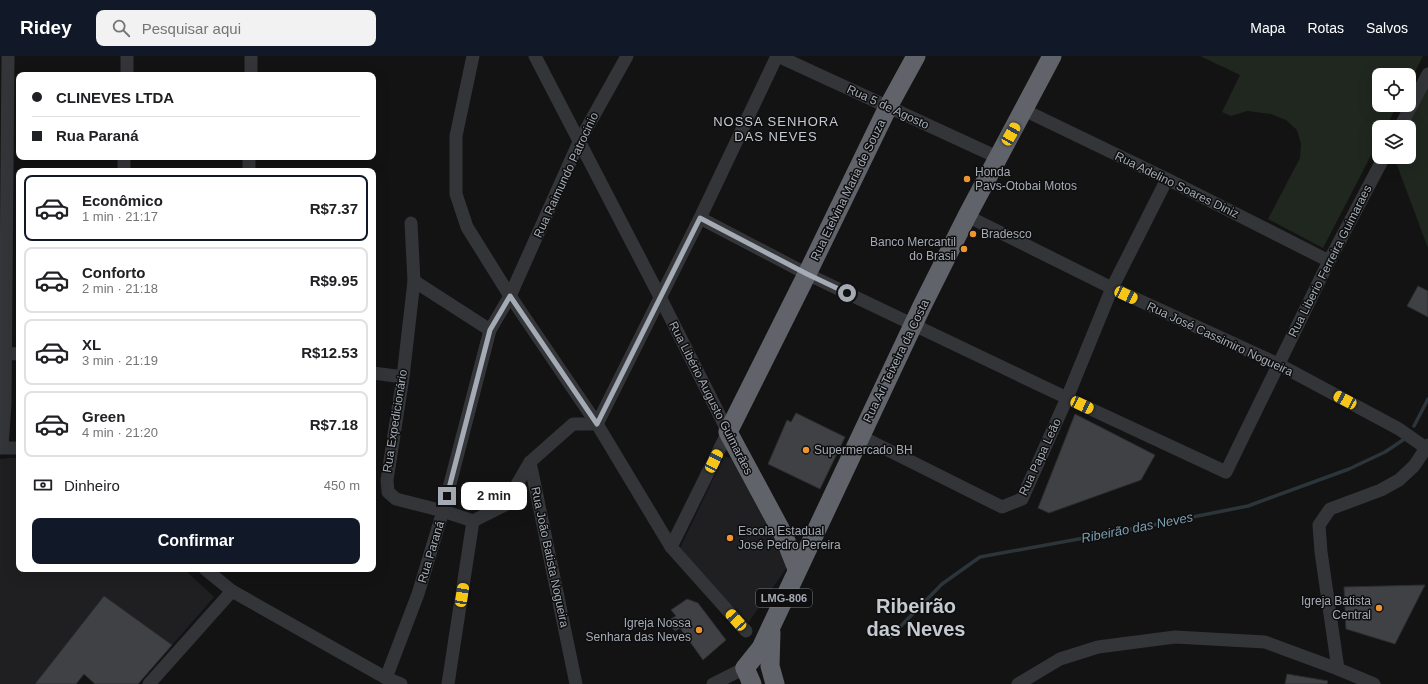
<!DOCTYPE html>
<html lang="pt">
<meta charset="utf-8">
<style>
:root{--surface:#fff;--page:#f2f2f2;--text:#202124;--muted:#757577;--line:#e0e0e0;--accent:#111827}
body{margin:0;font-family:Arial,sans-serif;background:var(--page);color:var(--text);height:100vh;display:flex;flex-direction:column;font-size:15px;white-space:nowrap}
*{box-sizing:border-box;margin:0}
p{font-size:13px;color:var(--muted)}
.icon{flex:none;width:22px;height:22px;fill:none;stroke:currentColor;stroke-width:2;stroke-linecap:round;stroke-linejoin:round}
.map{position:relative;flex:1;overflow:hidden}
.panel{position:absolute;left:16px;top:112px;width:360px;height:404px;display:flex;flex-direction:column;background:var(--surface);border-radius:8px;box-shadow:0 4px 16px #0002}
.panel>*{flex:none}
.guide{position:absolute;left:16px;top:16px;width:360px;height:88px;border-radius:8px;box-shadow:0 4px 16px #0002;display:grid;align-content:center;height:88px;padding:0 16px;background:var(--surface)}
.tools{position:absolute;left:1372px;top:12px;display:grid;gap:8px}
.tools a{display:grid;place-items:center;width:44px;height:44px;border-radius:8px;background:var(--surface);box-shadow:0 4px 16px #0002;font-size:20px}
.end{position:absolute;width:18px;height:18px;margin:-9px;border:5px solid #a4abb5;background:#111;box-shadow:0 0 0 2px #111}
.from{border-radius:50%}
.bubble{position:absolute;height:28px;border-radius:8px;background:var(--surface);box-shadow:0 4px 16px #0002;font-size:13px;font-weight:600;line-height:28px;text-align:center}
.car{position:absolute;width:12px;height:24px;margin:-12px -6px;border-radius:5px;box-shadow:0 0 3px 1px #0007;background:linear-gradient(#f5c518 24%,#345 0 40%,#f5c518 0 76%,#345 0 86%,#f5c518 0)}
.guide b{display:flex;align-items:center;gap:14px;height:38px;font-size:15px}
.guide b+b{border-top:1px solid var(--line)}
.guide i{width:10px;height:10px;background:var(--text)}
ul{padding:7px 0 0;list-style:none}
li{display:flex;align-items:center;gap:12px;height:66px;margin:0 8px 6px;padding:0 8px;border:2px solid var(--line);border-radius:8px}
li div{flex:1}
li b{display:block;font-size:15px}
li em{font-style:normal;font-weight:600}
li.active{border-color:var(--accent)}
li>.icon{width:36px;height:36px;stroke-width:1.5}
.pay{display:flex;align-items:center;gap:10px;height:44px;padding:0 16px;font-size:15px}
.pay p{margin-inline-start:auto}
.button{display:flex;gap:8px;margin-top:auto;padding:8px 16px}
.button a{flex:1;height:46px;border-radius:8px;background:var(--accent);color:#fff;font-size:16px;font-weight:600;line-height:46px;text-align:center}
header{display:flex;align-items:center;gap:24px;box-sizing:border-box;height:56px;padding:0 20px;background:var(--accent);color:#fff}
header strong{font-size:19px}
nav{display:flex;gap:22px;margin-inline-start:auto;font-size:14px}
.search{width:280px;height:36px;background:var(--page);display:flex;align-items:center;gap:10px;box-sizing:border-box;padding:0 14px;border-radius:8px;color:var(--muted);font-size:15px}
.map>svg:first-child{display:block}
</style>
<header>
<strong>Ridey</strong>
<div class="search"><svg class="icon" aria-label="search" viewBox="0 0 24 24"><circle cx="10" cy="10" r="6"/><path d="M15 15l6 6"/></svg>Pesquisar aqui</div>
<nav><a>Mapa</a><a>Rotas</a><a>Salvos</a></nav>
</header>
<div class="map">
<svg width="1428" height="628" viewBox="0 0 1428 628">
<rect width="100%" height="100%" fill="#131314"/>
<g fill="#1f1f21">
<polygon points="724,400 735,404 788,510 748,567 680,492"/>
<polygon points="9,402 19,402 19,513 184,513 214,541 138,628 95,628 84,619 76,628 0,628 0,403"/>
</g>
<g fill="#1f271f">
<polygon points="1200,0 1423,0 1409,27 1409,19 1379,19 1379,49 1397,49 1386,71 1379,71 1379,84 1323,192 1268,163 1300,102 1301,88 1297,74 1286,64 1271,58 1247,55 1231,60 1222,56 1240,19"/>
<polygon points="1428,30 1428,192 1394,101 1409,101 1409,71 1407,71"/>
</g>
<g fill="none" stroke-linecap="round" stroke-linejoin="round">
<g stroke="#2b353a" stroke-width="3.5">
<polyline points="1414,370 1428,343"/>
<polyline points="890,581 942,528 980,501 1117,476 1248,450 1349,413 1385,396 1403,384"/>
</g>
</g>
<g fill="#3f4144" stroke="#2d2d30">
<polygon points="1418,230 1428,235 1428,261 1407,250"/>
<polygon points="796,357 845,381 820,433 768,408 787,364 791,366"/>
<polygon points="1075,358 1155,399 1141,424 1049,457 1038,452"/>
<polygon points="1425,529 1395,588 1346,573 1344,531"/>
<polygon points="104,540 172,589 138,628 95,628 84,618 76,628 35,628"/>
<polygon points="687,543 698,547 726,584 703,604 680,572 675,575 667,565 676,560 671,554"/>
<polygon points="1287,618 1328,625 1327,628 1285,628"/>
</g>
<g fill="none" stroke-linecap="round" stroke-linejoin="round">
<g stroke="#343539" stroke-width="13">
<polyline points="251,0 251,19"/>
<polyline points="473,0 456,80 456,138 467,171 510,240 597,368 671,491 746,575"/>
<polyline points="535,0 660,241 728,376 671,491"/>
<polyline points="778,0 997,101"/>
<polyline points="127,19 127,0"/>
<polyline points="1024,54 1167,123 1329,205"/>
<polyline points="1400,71 1428,18"/>
<polyline points="124,115 124,101"/>
<polyline points="249,115 249,101"/>
<polyline points="967,160 1112,232 1278,308 1399,373 1426,392"/>
<polyline points="700,162 807,218 1067,342 1226,416 1329,205 1384,101"/>
<polyline points="411,167 414,225 403,321 387,424 388,436 396,443 443,455 473,465 505,449 530,406 573,368 597,368"/>
<polyline points="414,225 490,274"/>
<polyline points="0,297 19,298"/>
<polyline points="373,317 403,321"/>
<polyline points="597,368 700,162 777,0"/>
<polyline points="860,380 1002,451 1022,443 1067,342 1112,232 1167,123"/>
<polyline points="2,391 5,348 8,0"/>
<polyline points="0,392 19,392"/>
<polyline points="530,406 576,628"/>
<polyline points="205,513 232,535 386,622 401,628"/>
<polyline points="1338,613 1321,496 1319,469 1330,453 1381,434 1399,424 1414,410 1428,389"/>
<polyline points="386,622 418,538 443,455 490,274 510,240 579,86 627,0"/>
<polyline points="149,628 232,535"/>
<polyline points="448,628 473,465"/>
<polyline points="713,628 745,612"/>
<polyline points="1018,628 1060,603 1098,591 1175,581 1265,586 1338,613 1374,628"/>
</g>
<g stroke="#60646a" stroke-width="19">
<polyline points="797,513 784,480 728,376 807,218 888,51 916,0"/>
<polyline points="771,576 770,610 775,628"/>
<polyline points="745,612 761,592 922,250 967,160 1052,0"/>
<polyline points="745,612 752,628"/>
</g>
</g>
<g fill="none" stroke-linecap="round" stroke-linejoin="round">
<polyline stroke="#a4abb5" stroke-width="5" points="447,440 490,274 510,240 597,368 700,162 807,218 847,237"/>
</g>
<g fill="#ef9530" stroke="#0e0e0f" stroke-width="1.5">
<circle cx="967" cy="123" r="4"/>
<circle cx="973" cy="178" r="4"/>
<circle cx="964" cy="193" r="4"/>
<circle cx="806" cy="394" r="4"/>
<circle cx="730" cy="482" r="4"/>
<circle cx="1379" cy="552" r="4"/>
<circle cx="699" cy="574" r="4"/>
</g>
<g text-anchor="middle" stroke-width="3" stroke-linejoin="round" paint-order="stroke">
<rect fill="#0e0e0f" stroke="#777c83" stroke-width="1" x="756" y="533" width="56" height="18" rx="3"/>
<g font-size="11" font-weight="bold" fill="#a4abb5">
<text x="784" y="546">LMG-806</text>
</g>
<g font-size="12" fill="#a4abb5" stroke="#0e0e0f">
<text transform="translate(888 51) rotate(25)" y="4">Rua 5 de Agosto</text>
<text transform="translate(566 119) rotate(-65)" y="4">Rua Raimundo Patrocinio</text>
<text transform="translate(1177 129) rotate(26)" y="4">Rua Adelino Soares Diniz</text>
<text transform="translate(848 134) rotate(-64)" y="4">Rua Etelvina Maria de Souza</text>
<text transform="translate(1330 205) rotate(-63)" y="4">Rua Liberio Ferreira Guimaraes</text>
<text transform="translate(1220 283) rotate(25)" y="4">Rua José Cassimiro Nogueira</text>
<text transform="translate(896 305) rotate(-64)" y="4">Rua Ari Teixeira da Costa</text>
<text transform="translate(711 342) rotate(63)" y="4">Rua Libério Augusto Guimarães</text>
<text transform="translate(395 365) rotate(-81)" y="4">Rua Expedicionário</text>
<text transform="translate(1040 401) rotate(-65)" y="4">Rua Papa Leão</text>
<text transform="translate(431 496) rotate(-73)" y="4">Rua Paraná</text>
<text transform="translate(550 501) rotate(78)" y="4">Rua João Batista Nogueira</text>
</g>
<g font-size="12" fill="#a4abb5" stroke="#0e0e0f" text-anchor="start">
<text x="975" y="120">Honda<tspan x="975" dy="14">Pavs-Otobai Motos</tspan></text>
<text x="981" y="182">Bradesco</text>
<text x="956" y="190" text-anchor="end">Banco Mercantil<tspan x="956" dy="14">do Brasil</tspan></text>
<text x="814" y="398">Supermercado BH</text>
<text x="738" y="479">Escola Estadual<tspan x="738" dy="14">José Pedro Pereira</tspan></text>
<text x="1371" y="549" text-anchor="end">Igreja Batista<tspan x="1371" dy="14">Central</tspan></text>
<text x="691" y="571" text-anchor="end">Igreja Nossa<tspan x="691" dy="14">Senhara das Neves</tspan></text>
</g>
<g font-size="13" letter-spacing="1" fill="#c5cad1" stroke="#0e0e0f">
<text x="776" y="70">NOSSA SENHORA<tspan x="776" dy="15">DAS NEVES</tspan></text>
</g>
<g font-size="13" font-style="italic" fill="#7b9eb0" stroke="#0e0e0f">
<text transform="translate(1137 471) rotate(-11)" y="5">Ribeirão das Neves</text>
</g>
<g font-size="20" font-weight="bold" fill="#c5cad1" stroke="#0e0e0f">
<text x="916" y="557">Ribeirão<tspan x="916" dy="23">das Neves</tspan></text>
</g>
</g>
</svg>
<div class="tools">
<a><svg class="icon" aria-label="locate" viewBox="0 0 24 24"><circle cx="12" cy="12" r="6"/><path d="M12 2v4M12 18v4M2 12h4M18 12h4"/></svg></a>
<a><svg class="icon" aria-label="layers" viewBox="0 0 24 24"><path d="M12 4l9 5-9 5-9-5zM3 14l9 5 9-5"/></svg></a>
</div>
<i class="end from" style="left:847px;top:237px"></i>
<i class="end" style="left:447px;top:440px"></i>
<div class="bubble" style="left:461px;top:426px;width:66px">2 min</div>
<i class="car" style="left:1011px;top:78px;rotate:30deg"></i>
<i class="car" style="left:1126px;top:239px;rotate:115deg"></i>
<i class="car" style="left:1345px;top:344px;rotate:298deg"></i>
<i class="car" style="left:1082px;top:349px;rotate:115deg"></i>
<i class="car" style="left:714px;top:405px;rotate:26deg"></i>
<i class="car" style="left:462px;top:539px;rotate:9deg"></i>
<i class="car" style="left:736px;top:564px;rotate:318deg"></i>
<div class="guide">
<b><i class="from"></i>CLINEVES LTDA</b>
<b><i></i>Rua Paraná</b>
</div>
<section class="panel">
<ul>
<li class="active"><svg class="icon" aria-label="car" viewBox="0 0 24 24"><path d="M5 17H2v-5l4-1 3-4h7l3 4 3 1v5h-3M9 17h6M6 11h13"/><circle cx="7" cy="17" r="2"/><circle cx="17" cy="17" r="2"/></svg><div><b>Econômico</b><p>1 min · 21:17</p></div><em>R$7.37</em></li>
<li><svg class="icon" aria-label="car" viewBox="0 0 24 24"><path d="M5 17H2v-5l4-1 3-4h7l3 4 3 1v5h-3M9 17h6M6 11h13"/><circle cx="7" cy="17" r="2"/><circle cx="17" cy="17" r="2"/></svg><div><b>Conforto</b><p>2 min · 21:18</p></div><em>R$9.95</em></li>
<li><svg class="icon" aria-label="car" viewBox="0 0 24 24"><path d="M5 17H2v-5l4-1 3-4h7l3 4 3 1v5h-3M9 17h6M6 11h13"/><circle cx="7" cy="17" r="2"/><circle cx="17" cy="17" r="2"/></svg><div><b>XL</b><p>3 min · 21:19</p></div><em>R$12.53</em></li>
<li><svg class="icon" aria-label="car" viewBox="0 0 24 24"><path d="M5 17H2v-5l4-1 3-4h7l3 4 3 1v5h-3M9 17h6M6 11h13"/><circle cx="7" cy="17" r="2"/><circle cx="17" cy="17" r="2"/></svg><div><b>Green</b><p>4 min · 21:20</p></div><em>R$7.18</em></li>
</ul>
<div class="pay"><svg class="icon" aria-label="cash" viewBox="0 0 24 24"><path d="M3 7h18v10H3z"/><circle cx="12" cy="12" r="2"/></svg>Dinheiro<p>450 m</p></div>
<div class="button"><a>Confirmar</a></div>
</section>
</div>
